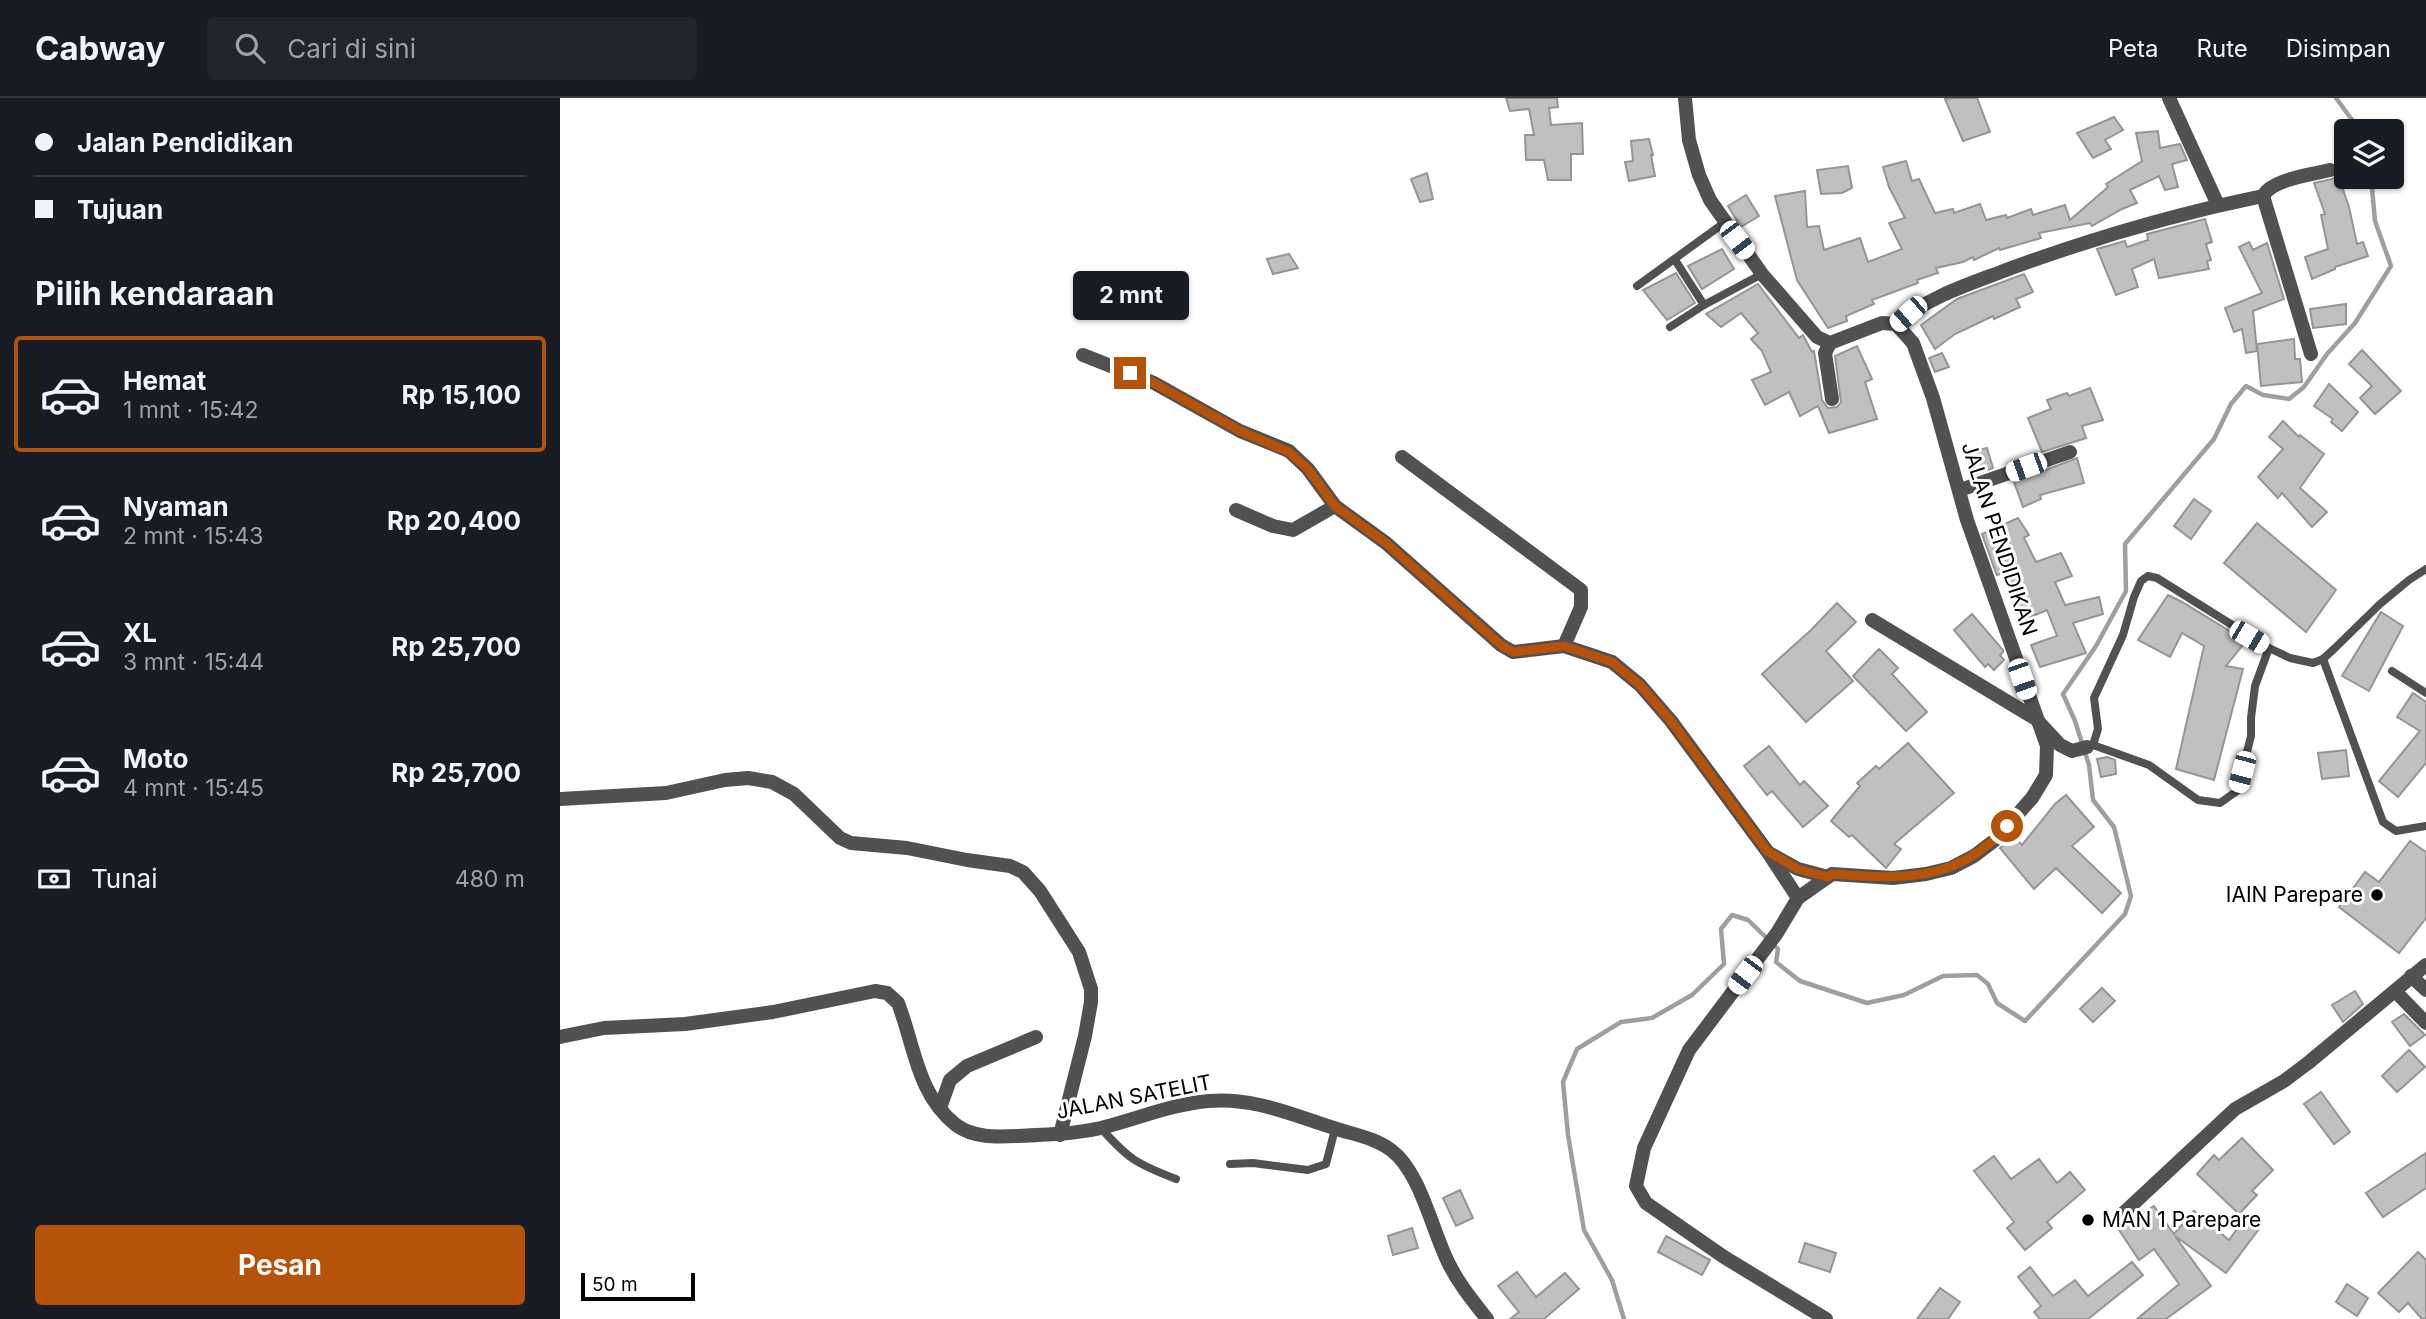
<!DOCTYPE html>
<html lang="id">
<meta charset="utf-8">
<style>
:root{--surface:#171b24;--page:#20242c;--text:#f1f3f6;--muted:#9ea1a6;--line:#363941;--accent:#b45309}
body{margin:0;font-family:Inter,sans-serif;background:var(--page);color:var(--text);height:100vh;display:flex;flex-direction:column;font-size:26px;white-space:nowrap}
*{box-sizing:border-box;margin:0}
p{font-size:23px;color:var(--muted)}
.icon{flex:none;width:38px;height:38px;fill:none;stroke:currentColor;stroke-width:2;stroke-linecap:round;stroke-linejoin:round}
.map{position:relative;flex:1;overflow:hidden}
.side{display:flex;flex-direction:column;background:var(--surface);width:560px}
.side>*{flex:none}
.hud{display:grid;align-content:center;height:154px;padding:0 35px;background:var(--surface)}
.buttons{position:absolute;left:1774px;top:21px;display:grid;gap:14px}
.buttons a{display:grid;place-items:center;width:70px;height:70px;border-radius:7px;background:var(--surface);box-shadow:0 2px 5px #0004;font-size:35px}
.scale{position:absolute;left:21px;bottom:18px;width:114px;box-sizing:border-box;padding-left:7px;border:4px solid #000;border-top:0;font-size:19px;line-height:24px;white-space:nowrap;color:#000;-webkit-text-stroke:5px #fff;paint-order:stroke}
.end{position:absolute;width:32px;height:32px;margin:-16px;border:9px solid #b45309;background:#fff;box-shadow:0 0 0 4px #fff}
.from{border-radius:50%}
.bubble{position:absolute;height:49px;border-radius:7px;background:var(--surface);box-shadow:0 2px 5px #0004;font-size:23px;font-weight:700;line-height:49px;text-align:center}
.car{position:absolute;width:21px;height:42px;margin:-21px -10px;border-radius:9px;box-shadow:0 0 5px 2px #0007;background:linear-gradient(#fff 24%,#345 0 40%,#fff 0 76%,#345 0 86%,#fff 0)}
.hud b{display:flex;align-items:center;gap:24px;height:66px;font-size:26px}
.hud b+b{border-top:2px solid var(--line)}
.hud i{width:18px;height:18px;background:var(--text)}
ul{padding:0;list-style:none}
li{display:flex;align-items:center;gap:21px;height:116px;margin:0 14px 10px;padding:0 21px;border:4px solid transparent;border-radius:7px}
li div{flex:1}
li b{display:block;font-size:26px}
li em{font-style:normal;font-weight:700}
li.selected{border-color:var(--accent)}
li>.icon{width:63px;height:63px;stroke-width:1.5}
h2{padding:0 35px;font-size:32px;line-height:84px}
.pay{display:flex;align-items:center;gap:18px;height:77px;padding:0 35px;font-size:26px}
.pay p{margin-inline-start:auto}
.button{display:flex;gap:14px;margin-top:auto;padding:14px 35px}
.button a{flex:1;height:80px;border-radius:7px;background:var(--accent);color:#fff;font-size:28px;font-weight:700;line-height:80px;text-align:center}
header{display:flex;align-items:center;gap:42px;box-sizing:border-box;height:98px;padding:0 35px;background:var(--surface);border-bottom:2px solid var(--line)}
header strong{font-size:33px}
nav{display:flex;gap:38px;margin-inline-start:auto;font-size:24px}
.search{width:490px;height:63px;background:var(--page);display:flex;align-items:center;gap:18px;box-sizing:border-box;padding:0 24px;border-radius:7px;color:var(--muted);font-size:26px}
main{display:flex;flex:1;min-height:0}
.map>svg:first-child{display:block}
</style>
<header>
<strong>Cabway</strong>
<div class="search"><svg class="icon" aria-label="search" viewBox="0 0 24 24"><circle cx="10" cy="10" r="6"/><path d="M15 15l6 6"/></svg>Cari di sini</div>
<nav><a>Peta</a><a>Rute</a><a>Disimpan</a></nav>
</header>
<main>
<section class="side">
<div class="hud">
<b><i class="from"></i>Jalan Pendidikan</b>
<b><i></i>Tujuan</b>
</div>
<h2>Pilih kendaraan</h2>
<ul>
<li class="selected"><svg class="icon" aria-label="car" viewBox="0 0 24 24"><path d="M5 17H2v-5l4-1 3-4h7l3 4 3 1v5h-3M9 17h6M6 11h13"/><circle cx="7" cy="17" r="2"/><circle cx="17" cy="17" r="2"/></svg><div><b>Hemat</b><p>1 mnt · 15:42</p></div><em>Rp 15,100</em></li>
<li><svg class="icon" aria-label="car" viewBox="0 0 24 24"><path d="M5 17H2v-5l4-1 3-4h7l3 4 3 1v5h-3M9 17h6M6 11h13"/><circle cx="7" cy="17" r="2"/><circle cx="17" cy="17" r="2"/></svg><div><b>Nyaman</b><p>2 mnt · 15:43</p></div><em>Rp 20,400</em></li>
<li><svg class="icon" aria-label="car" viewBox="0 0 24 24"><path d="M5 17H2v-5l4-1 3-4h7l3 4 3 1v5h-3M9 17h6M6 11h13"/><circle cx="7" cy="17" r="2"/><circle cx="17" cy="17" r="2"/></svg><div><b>XL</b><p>3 mnt · 15:44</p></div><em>Rp 25,700</em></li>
<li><svg class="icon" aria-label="car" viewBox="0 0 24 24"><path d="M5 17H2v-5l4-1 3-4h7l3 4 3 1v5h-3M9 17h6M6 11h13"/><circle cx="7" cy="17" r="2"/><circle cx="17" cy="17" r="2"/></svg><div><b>Moto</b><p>4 mnt · 15:45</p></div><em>Rp 25,700</em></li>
</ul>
<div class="pay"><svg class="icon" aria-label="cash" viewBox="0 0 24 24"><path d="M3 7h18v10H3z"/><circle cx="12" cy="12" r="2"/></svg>Tunai<p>480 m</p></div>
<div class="button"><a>Pesan</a></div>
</section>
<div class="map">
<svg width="1866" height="1221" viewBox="0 0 1866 1221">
<rect width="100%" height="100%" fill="#fff"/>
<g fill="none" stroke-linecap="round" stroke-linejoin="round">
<g stroke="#9f9f9f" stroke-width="4.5">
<polyline points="1776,0 1795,26 1797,33"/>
<polyline points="1064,1221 1052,1182 1024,1132 1008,1037 1003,984 1017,951 1061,924 1092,920 1132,897 1164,866 1161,831 1172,817 1188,822 1218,851 1216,864 1240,883 1307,905 1344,897 1383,878 1417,877 1428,886 1437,905 1465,923 1565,816 1571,798 1554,729 1533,702 1529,667 1515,623 1503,596 1536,548 1566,493 1565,446 1654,341 1671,306 1686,288 1703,297 1729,301 1744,289 1767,256 1795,225 1831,168 1815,123 1811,79"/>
</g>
</g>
<g fill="#c0c0c0" stroke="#959595" stroke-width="2">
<polygon points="946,0 997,0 998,9 989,10 991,27 1022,25 1023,56 1011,56 1011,82 988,82 984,62 966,62 965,37 974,37 969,11 950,13"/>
<polygon points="1395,0 1417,0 1430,34 1403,43 1385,1"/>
<polygon points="1554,19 1563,32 1545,42 1551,51 1533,60 1517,35"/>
<polygon points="1598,33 1600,50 1620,46 1627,62 1612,66 1618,89 1605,92 1599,78 1570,92 1577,105 1562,111 1532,128 1530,125 1479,135 1481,140 1440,152 1439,150 1414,162 1413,159 1403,164 1376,170 1378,175 1357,182 1358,185 1312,202 1314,206 1286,218 1287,223 1268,230 1237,182 1215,98 1245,93 1247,129 1259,128 1264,152 1300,140 1308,164 1342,151 1329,125 1345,120 1329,89 1323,69 1346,63 1352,83 1359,81 1375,115 1393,111 1394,115 1420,106 1426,122 1446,117 1447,120 1471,111 1473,117 1505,107 1510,122 1548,89 1546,86 1582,63 1576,35"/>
<polygon points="1089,41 1093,57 1091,57 1095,78 1069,83 1065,64 1073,63 1071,43"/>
<polygon points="1288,68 1292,90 1282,95 1261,96 1257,72"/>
<polygon points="867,75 873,101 860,104 851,81"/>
<polygon points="1778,77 1789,109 1797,146 1803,144 1808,158 1775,169 1775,171 1752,181 1745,159 1768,151 1761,117 1765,116 1754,85 1772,81"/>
<polygon points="1186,97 1199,118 1181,129 1168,108"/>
<polygon points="1645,121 1652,144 1646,146 1651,162 1647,163 1649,171 1599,180 1594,161 1572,171 1578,189 1556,197 1537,151 1565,143 1567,149 1588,142 1587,136"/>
<polygon points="1689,144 1693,152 1707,145 1724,201 1693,213 1697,253 1686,255 1682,231 1674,234 1665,210 1702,195 1679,149"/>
<polygon points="1162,151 1174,171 1142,191 1128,168"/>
<polygon points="729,156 738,170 713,176 707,161"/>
<polygon points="1116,175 1135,205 1107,222 1083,192"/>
<polygon points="1464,176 1473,194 1456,201 1460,209 1434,221 1433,218 1395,236 1375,251 1361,227 1397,201"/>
<polygon points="1198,186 1239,240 1243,237 1252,254 1254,253 1262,302 1268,310 1277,309 1281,304 1275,258 1297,248 1312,281 1305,284 1317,321 1269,335 1258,308 1240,318 1229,294 1205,307 1192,282 1211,274 1202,253 1191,241 1198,235 1181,215 1161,229 1146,216"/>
<polygon points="1786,206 1786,226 1753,230 1750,211"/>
<polygon points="1734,241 1735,261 1740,261 1742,284 1701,288 1697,246"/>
<polygon points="1802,252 1841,293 1815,316 1800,300 1812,288 1789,266"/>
<polygon points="1382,255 1389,269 1375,274 1369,260"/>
<polygon points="1769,286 1798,314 1782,333 1771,324 1773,321 1754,308"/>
<polygon points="1530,290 1543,322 1522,328 1526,340 1482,354 1468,320 1491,311 1487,302 1507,295 1509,298"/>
<polygon points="1723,323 1739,339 1740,337 1764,356 1740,390 1767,414 1752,429 1722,395 1718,400 1698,379 1723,351 1709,339"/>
<polygon points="1427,350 1433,370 1417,376 1406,355"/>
<polygon points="1517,360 1524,385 1480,397 1481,401 1463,409 1454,384"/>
<polygon points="1634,401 1651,413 1631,441 1614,428"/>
<polygon points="1458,420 1469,437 1464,440 1476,464 1501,455 1512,478 1495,484 1505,507 1539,499 1543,516 1513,525 1526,555 1480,569 1471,547 1497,538 1487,512 1466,521 1455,500 1459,498 1447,474 1437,477 1436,475 1422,436"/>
<polygon points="1697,425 1776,492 1746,534 1664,465"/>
<polygon points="1608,497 1622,504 1686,543 1666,568 1683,571 1654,682 1616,671 1644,548 1622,535 1610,559 1578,542"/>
<polygon points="1277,505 1296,524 1266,553 1293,583 1246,624 1202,576 1251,532"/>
<polygon points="1821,514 1843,528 1809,593 1782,578"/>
<polygon points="1412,516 1443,552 1443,554 1440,557 1444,562 1434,572 1428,566 1425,569 1394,532"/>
<polygon points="1319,551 1338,570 1332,576 1367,614 1346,633 1293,578"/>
<polygon points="1853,595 1866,604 1866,665 1838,699 1819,683 1860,633 1837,619"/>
<polygon points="1348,645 1394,695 1334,746 1341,751 1326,770 1292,737 1289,739 1271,723 1300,688 1297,685 1316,668 1319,671"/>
<polygon points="1209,648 1240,687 1244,683 1268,708 1243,729 1212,693 1207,697 1184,668"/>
<polygon points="1786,652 1789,678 1762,681 1758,655"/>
<polygon points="1547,659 1555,662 1556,676 1541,679 1537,661"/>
<polygon points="1506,697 1534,729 1512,748 1561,795 1542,815 1496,770 1474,791 1440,750 1454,738 1462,747 1495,706"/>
<polygon points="1850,743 1866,754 1866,820 1839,855 1779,809 1805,774 1819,784"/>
<polygon points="1542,890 1555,903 1533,924 1520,911"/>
<polygon points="1795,893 1803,906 1783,924 1772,907"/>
<polygon points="1844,916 1865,937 1850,948 1832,924"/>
<polygon points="1849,952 1865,969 1837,994 1822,978"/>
<polygon points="1761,994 1790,1034 1774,1046 1744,1006"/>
<polygon points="1682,1040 1713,1072 1692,1093 1697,1097 1679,1116 1637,1076 1654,1057 1659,1062"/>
<polygon points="1866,1055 1866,1090 1823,1119 1806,1095"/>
<polygon points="1434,1058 1451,1081 1479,1061 1497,1085 1510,1074 1525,1092 1487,1124 1492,1130 1465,1152 1447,1130 1454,1124 1414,1073"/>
<polygon points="900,1092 913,1120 896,1128 883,1100"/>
<polygon points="1594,1108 1614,1136 1634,1113 1669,1142 1685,1120 1699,1131 1666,1175 1615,1138 1651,1188 1606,1221 1577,1221 1619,1186 1594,1151 1579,1162 1559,1132"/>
<polygon points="852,1130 858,1150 833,1157 828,1138"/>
<polygon points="1106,1138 1150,1162 1142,1177 1098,1154"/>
<polygon points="1245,1145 1276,1155 1270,1174 1239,1164"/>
<polygon points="1858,1154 1866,1162 1866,1221 1862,1221 1848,1205 1839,1214 1818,1195"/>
<polygon points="1572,1164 1583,1177 1528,1221 1480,1221 1474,1214 1481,1208 1458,1179 1470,1169 1493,1198 1515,1182 1528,1198"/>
<polygon points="957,1174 976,1199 1005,1175 1019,1191 984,1221 950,1221 959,1214 938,1188"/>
<polygon points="1787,1186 1808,1200 1797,1218 1776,1204"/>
<polygon points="1380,1190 1400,1204 1388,1221 1357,1221"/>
</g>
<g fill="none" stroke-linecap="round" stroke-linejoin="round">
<g stroke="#515151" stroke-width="8">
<polyline points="1115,162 1144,207"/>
<polyline points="1077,188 1164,125"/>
<polyline points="1110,229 1144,207 1202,176"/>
<polyline points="1763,561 1823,724 1836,733 1866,728"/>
<polyline points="1832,573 1866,595"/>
<polyline points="1533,647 1538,631 1534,600 1563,537 1574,499 1581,483 1588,478 1597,480 1709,550 1730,560 1753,565 1763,561 1775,550 1820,506 1849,482 1866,471"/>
<polyline points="1528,648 1533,647 1589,667 1638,702 1660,705 1677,693 1691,638 1691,620 1695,588 1709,550"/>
<path d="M541 1030C568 1061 577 1066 616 1081"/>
<polyline points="670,1066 693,1065 748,1072 766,1066 775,1031"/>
</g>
<g stroke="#515151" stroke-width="14">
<polyline points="1609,0 1658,107"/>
<polyline points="1703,98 1751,256"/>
<path d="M1336 226C1368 199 1407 187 1446 172 1530 141 1615 116 1703 98 1712 81 1751 77 1770 72"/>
<polyline points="1270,245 1265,255 1272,301"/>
<polyline points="523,257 594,285 680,333 729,353 748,371 775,408 826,445 941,547 953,554 1004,548 1052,564 1080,587 1111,623 1207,753 1238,800"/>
<polyline points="842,359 1021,492 1021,509 1004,548"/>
<polyline points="1400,392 1510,354"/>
<polyline points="676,412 713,428 733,432 775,408"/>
<polyline points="1312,522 1476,621 1500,647 1512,653 1527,649"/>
<polyline points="0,701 106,695 165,682 188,680 212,684 234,696 280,740 291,745 347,750 407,762 450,768 463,774 480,793 519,854 531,891 531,904 525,938 500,1037"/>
<polyline points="1211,756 1238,771 1268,779"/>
<polyline points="1851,878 1866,892"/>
<polyline points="1835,893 1866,925"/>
<path d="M0 939 44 930 125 926 213 914 315 893 327 895 338 905C355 949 357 996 396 1027 414 1040 436 1039 457 1038 485 1037 514 1036 541 1030 577 1021 612 1006 649 1003 694 999 735 1018 777 1031 796 1037 815 1040 831 1052 860 1073 872 1132 888 1164 898 1185 913 1203 927 1221"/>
<polyline points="380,1010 390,982 407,968 476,939"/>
<polyline points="1556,1122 1675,1011 1724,983 1748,965 1866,867"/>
</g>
<polyline stroke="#515151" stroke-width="14" points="1125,0 1129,42 1139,77 1150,102 1202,176 1257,239 1270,245 1322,225 1336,226 1353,245 1373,300 1407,422 1487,648 1486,677 1472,700 1435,742 1414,758 1391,770 1366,776 1333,780 1272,776 1238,800 1217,835 1129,952 1084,1050 1076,1088 1086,1105 1164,1159 1266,1221"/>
</g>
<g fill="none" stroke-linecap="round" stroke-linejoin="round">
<path stroke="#b45309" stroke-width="9" d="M570 275 594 285 680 333 729 354 748 371 775 408 826 445 941 547 953 554 1004 548 1052 564 1080 587 1111 623 1207 753 1238 771 1268 779 1272 776C1341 781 1398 785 1447 728"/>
</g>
<g fill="#000" stroke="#fff" stroke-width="2.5">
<circle cx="1817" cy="797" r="7"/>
<circle cx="1528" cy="1122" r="7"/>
</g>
<g text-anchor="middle" stroke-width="6" stroke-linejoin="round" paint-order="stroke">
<g font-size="21" fill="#000" stroke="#fff">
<text transform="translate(1439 441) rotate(72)" y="7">JALAN PENDIDIKAN</text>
<text transform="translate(574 999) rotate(-11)" y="7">JALAN SATELIT</text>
</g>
<g font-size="21" fill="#000" stroke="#fff" text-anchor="end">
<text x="1803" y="804">IAIN Parepare</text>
<text x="1542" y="1129" text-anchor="start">MAN 1 Parepare</text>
</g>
</g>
</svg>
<div class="buttons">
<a><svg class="icon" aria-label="layers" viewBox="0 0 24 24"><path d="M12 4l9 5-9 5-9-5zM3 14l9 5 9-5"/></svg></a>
</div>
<div class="scale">50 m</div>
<i class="end from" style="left:1447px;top:728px"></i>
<i class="end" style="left:570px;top:275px"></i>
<div class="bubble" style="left:513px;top:173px;width:116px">2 mnt</div>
<i class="car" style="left:1177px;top:142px;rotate:143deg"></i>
<i class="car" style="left:1348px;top:216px;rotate:229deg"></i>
<i class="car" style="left:1466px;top:369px;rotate:250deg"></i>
<i class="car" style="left:1689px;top:539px;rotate:120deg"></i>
<i class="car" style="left:1462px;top:581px;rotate:161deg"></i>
<i class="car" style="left:1682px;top:674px;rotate:195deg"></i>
<i class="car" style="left:1185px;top:877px;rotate:217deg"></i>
</div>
</main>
